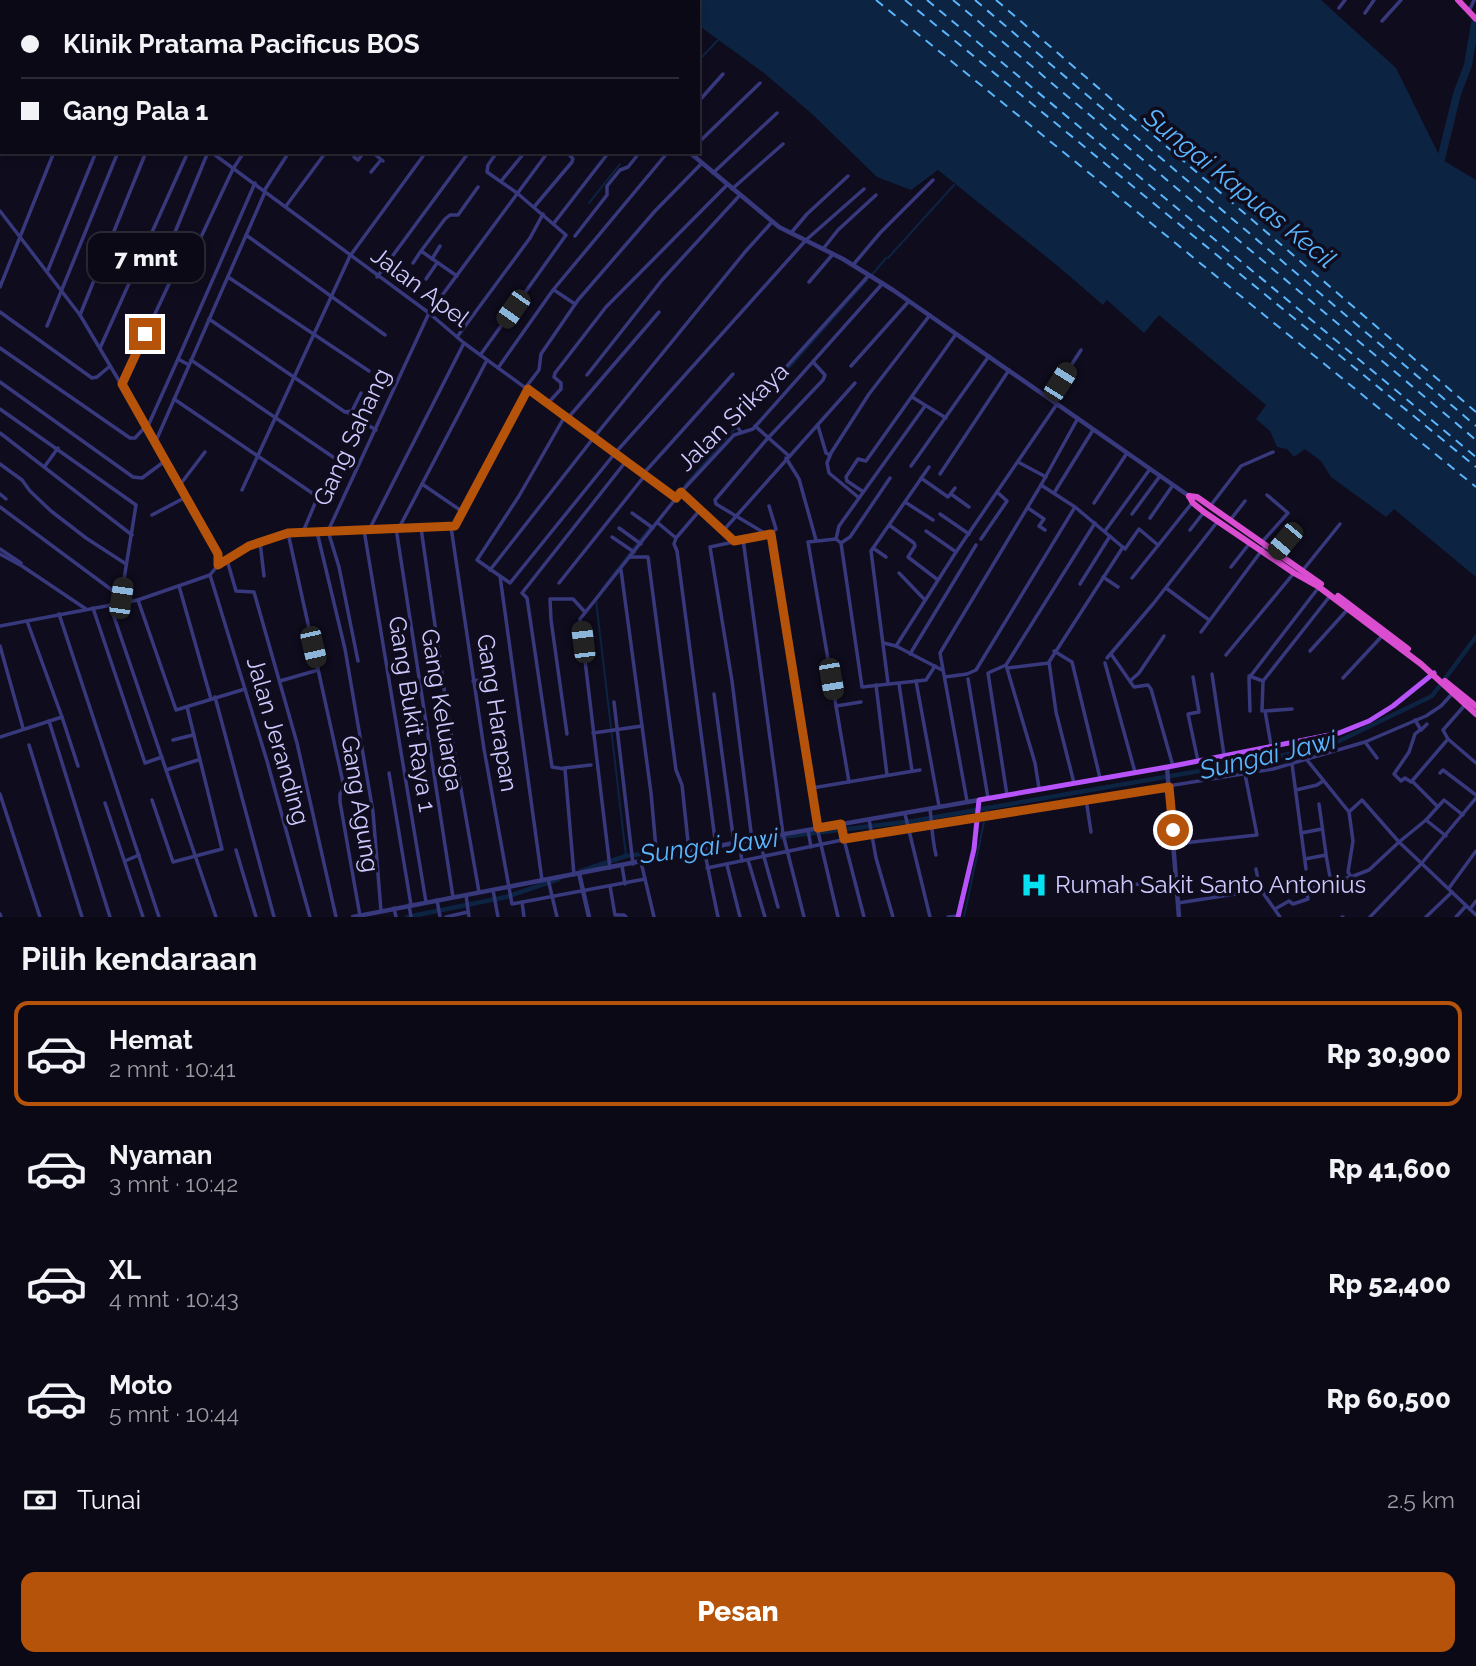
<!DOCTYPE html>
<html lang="id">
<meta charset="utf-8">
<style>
:root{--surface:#0b0916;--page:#14121f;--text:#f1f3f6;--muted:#9a9aa1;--line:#2b2a35;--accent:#b45309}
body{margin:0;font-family:Raleway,sans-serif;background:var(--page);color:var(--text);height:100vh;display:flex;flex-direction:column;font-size:26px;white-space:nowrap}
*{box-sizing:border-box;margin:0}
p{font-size:23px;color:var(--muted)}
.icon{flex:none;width:38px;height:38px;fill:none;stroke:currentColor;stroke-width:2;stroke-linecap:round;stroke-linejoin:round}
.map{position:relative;height:917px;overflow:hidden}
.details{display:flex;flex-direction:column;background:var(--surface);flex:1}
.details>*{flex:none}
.hud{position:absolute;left:0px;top:0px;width:700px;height:154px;box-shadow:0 4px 10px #0003,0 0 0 2px var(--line);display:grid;align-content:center;height:154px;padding:0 21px;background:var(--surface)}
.end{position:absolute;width:32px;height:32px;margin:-16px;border:9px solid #b45309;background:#fff;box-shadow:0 0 0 4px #fff}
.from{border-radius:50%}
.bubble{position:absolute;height:49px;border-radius:14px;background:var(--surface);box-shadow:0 4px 10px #0003,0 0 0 2px var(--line);font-size:23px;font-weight:800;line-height:49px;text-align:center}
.car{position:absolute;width:21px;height:42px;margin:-21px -10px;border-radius:9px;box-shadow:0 0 5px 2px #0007;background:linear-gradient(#222 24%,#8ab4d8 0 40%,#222 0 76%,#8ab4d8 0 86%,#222 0)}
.hud b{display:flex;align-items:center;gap:24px;height:66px;font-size:26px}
.hud b+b{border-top:2px solid var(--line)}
.hud i{width:18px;height:18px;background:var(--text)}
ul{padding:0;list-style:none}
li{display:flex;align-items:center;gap:21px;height:105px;margin:0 14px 10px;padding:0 7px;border:4px solid transparent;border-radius:14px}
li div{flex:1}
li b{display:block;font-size:26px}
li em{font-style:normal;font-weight:800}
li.current{border-color:var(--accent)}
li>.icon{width:63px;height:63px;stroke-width:1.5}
h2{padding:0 21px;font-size:32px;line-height:84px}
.pay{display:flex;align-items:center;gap:18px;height:77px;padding:0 21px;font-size:26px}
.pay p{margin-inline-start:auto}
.action{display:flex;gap:14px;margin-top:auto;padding:14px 21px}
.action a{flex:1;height:80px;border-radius:14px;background:var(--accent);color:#fff;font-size:28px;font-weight:800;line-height:80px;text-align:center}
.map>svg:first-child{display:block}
</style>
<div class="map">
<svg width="1476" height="917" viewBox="0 0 1476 917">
<rect width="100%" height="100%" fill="#0f0c1e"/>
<polygon fill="#0c2342" points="664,0 1321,0 1396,68 1441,159 1476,180 1476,577 1394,509 1386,517 1331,477 1321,461 1305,449 1294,457 1287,449 1277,447 1270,431 1256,419 1266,405 1159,315 1144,333 1107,300 1103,305 1059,267 938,170 911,190 877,177 812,114 764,73 698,25 698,2"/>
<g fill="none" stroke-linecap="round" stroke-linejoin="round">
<g stroke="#0c2342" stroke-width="2">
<polyline points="698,61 719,39"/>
<polyline points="589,203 620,164"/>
<polyline points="888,258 954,185"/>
<polyline points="871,276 886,258"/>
<polyline points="685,485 867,280"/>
<polyline points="602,589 650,527"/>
<polyline points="596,600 626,856"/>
<polyline points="964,917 987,808"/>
</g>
<g stroke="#0c2342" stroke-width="4.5">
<polyline points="773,838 913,821 1268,759 1339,741 1432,696 1476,637"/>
<polyline points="581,871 626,856 713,845"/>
<polyline points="407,917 506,897 559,879"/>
</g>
<polyline stroke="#0c2342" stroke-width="8" points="1441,159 1457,94 1468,65 1476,18"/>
<g stroke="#5ab6fd" stroke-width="2" stroke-dasharray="9 7" stroke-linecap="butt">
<polyline points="876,0 1476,487"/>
<polyline points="905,0 1476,467"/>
<polyline points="927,0 1476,457"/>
<polyline points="953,0 1476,440"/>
<polyline points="975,0 1476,426"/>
<polyline points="996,0 1476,412"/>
</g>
<g stroke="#38387d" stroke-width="3.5">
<polyline points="12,0 15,2"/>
<polyline points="195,0 197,2"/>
<polyline points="281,0 283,2"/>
<polyline points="404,0 405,2"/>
<polyline points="37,2 38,0"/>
<polyline points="56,2 56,0"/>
<polyline points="121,2 122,0"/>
<polyline points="226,2 227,0"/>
<polyline points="244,2 245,0"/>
<polyline points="273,2 274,0"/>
<polyline points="352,2 353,0"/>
<polyline points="380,2 381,0"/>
<polyline points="453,2 454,0"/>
<polyline points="580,2 581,0"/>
<polyline points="627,2 628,0"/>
<polyline points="1339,8 1345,0"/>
<polyline points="1469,11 1474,0"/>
<polyline points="1365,13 1374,0"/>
<polyline points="0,20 2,21"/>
<polyline points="1382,21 1401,0"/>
<polyline points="0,57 2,54"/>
<polyline points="0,99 2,100"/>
<polyline points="698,102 723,74"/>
<polyline points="0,134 2,130"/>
<polyline points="698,143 760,83"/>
<polyline points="211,152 429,313 464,343 676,498"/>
<polyline points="372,152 383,161"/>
<polyline points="354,157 358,160 364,152"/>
<polyline points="371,172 381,160"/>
<polyline points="713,173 777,113"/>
<polyline points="502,180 525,152"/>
<polyline points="732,189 783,144"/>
<polyline points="264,191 289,152"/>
<polyline points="286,206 326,152"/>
<polyline points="534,207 572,162 573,159 567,152"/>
<polyline points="0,211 80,315 147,428 219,558 218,565 210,575 138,600 0,626"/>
<polyline points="554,223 609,152"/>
<polyline points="791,233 807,214 848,176"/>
<polyline points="246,235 385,335"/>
<polyline points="575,236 607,195 607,186 620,170 628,167 640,152"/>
<polyline points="823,249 838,230 876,195"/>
<polyline points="166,254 208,152"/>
<polyline points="432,259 440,246"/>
<polyline points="413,263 421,251"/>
<polyline points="853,265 880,233 933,180"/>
<polyline points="48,270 96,152"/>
<polyline points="457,276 421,251 445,219 450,215 458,215 478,187"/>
<polyline points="228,277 369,371"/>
<polyline points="377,277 469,152"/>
<polyline points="426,279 437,263"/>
<polyline points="809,282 833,254"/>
<polyline points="0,287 54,152"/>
<polyline points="554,290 575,304"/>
<polyline points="0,312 92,378 97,377 110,366"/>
<polyline points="80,315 146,152"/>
<polyline points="209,319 345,412 352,411 361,393"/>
<polyline points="47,326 118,152"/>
<polyline points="457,337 530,238 543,214"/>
<polyline points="0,348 130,438 135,438 146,426"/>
<polyline points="100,348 188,152"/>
<polyline points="481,354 566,235 517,193 487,172 488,165 497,152"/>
<polyline points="178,359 255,183"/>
<polyline points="191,360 333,457"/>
<polyline points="851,366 909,301"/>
<polyline points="498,368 553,290 668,152"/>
<polyline points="587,375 662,280 740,195"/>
<polyline points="0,382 133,477 142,478 165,461"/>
<polyline points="122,384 169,284 185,271 233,169 244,152"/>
<polyline points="526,387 539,370 541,354 578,300 655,211 702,163"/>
<polyline points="912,397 946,418"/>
<polyline points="1050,398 1081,350"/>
<polyline points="174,399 315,495 316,501 303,532"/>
<polyline points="548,403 561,389 561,383 554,377 555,373 606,307 727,185"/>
<polyline points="0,409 136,505 121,598"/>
<polyline points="348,413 376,430"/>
<polyline points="565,416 519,496 477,560 510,583 616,452 806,240 864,189"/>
<polyline points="568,418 659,312"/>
<polyline points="755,426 789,456"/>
<polyline points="818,426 826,453 830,455"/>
<polyline points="147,428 178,359 189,365"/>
<polyline points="741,432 735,424 869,275"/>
<polyline points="0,433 132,535"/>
<polyline points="155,443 265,192"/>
<polyline points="786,458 799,479 816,540"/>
<polyline points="1018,462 1046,477"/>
<polyline points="0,464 22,480 30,491 51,511 86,538 126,564"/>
<polyline points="45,466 58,448"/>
<polyline points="911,466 989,356"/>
<polyline points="644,473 733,374"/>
<polyline points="940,474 1009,370"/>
<polyline points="921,478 948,497 955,488"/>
<polyline points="422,484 463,512"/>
<polyline points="1041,485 1075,507 1125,549 1139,529 1158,545"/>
<polyline points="179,486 205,452"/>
<polyline points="242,490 350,256 426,152"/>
<polyline points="862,491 847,481 846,477 858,459 866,461 956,334"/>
<polyline points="682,493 734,541"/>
<polyline points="1054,493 1093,430"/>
<polyline points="0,494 6,499"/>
<polyline points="951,494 969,507"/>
<polyline points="858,497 829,473 827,463 831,453 869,394 930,315"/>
<polyline points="905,502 933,520"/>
<polyline points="1094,503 1127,453"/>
<polyline points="1211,505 1241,466 1273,452"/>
<polyline points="769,506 776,529 771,534 818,832 838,917"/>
<polyline points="0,507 128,602"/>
<polyline points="1028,508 1044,519 1039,526 1045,530"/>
<polyline points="700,510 676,538 674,544 677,551 716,847"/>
<polyline points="632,513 653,528"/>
<polyline points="940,514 969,534"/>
<polyline points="1132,514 1160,476"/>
<polyline points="152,515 186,497"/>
<polyline points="1150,518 1173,485"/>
<polyline points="1231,519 1245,501"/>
<polyline points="658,523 676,538"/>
<polyline points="889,525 914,543 915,546 908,557 938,580"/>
<polyline points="451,527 484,749 512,904 645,879"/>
<polyline points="396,528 453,897"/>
<polyline points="399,528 487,360"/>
<polyline points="421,528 447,709 479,892"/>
<polyline points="619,528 641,544"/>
<polyline points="364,530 426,902"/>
<polyline points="369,530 464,343"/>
<polyline points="1190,530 1204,512"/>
<polyline points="926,531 956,552"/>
<polyline points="1105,531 1150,469"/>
<polyline points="317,532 345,649 373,812 381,911"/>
<polyline points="722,532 855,383"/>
<polyline points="288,533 344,787 340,794 340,802 360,916"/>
<polyline points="766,534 716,504 715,500 767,439 823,380 825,375 813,362"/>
<polyline points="612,537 634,552"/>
<polyline points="743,539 783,834 804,917"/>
<polyline points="836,539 839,526 925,406"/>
<polyline points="981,539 1007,501 997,492"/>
<polyline points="260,542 264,576"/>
<polyline points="841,543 850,537 890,478"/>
<polyline points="1261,543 1288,513 1267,495"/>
<polyline points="873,548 886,557"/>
<polyline points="0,549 21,563"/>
<polyline points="1276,551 1295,529"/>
<polyline points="0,554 22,566 86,609"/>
<polyline points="630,557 648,557 676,770 682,785 689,851"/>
<polyline points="227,560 236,591 254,592 297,743 336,917"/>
<polyline points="218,565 249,546 288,533 455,526 528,389"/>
<polyline points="1231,567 1249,544"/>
<polyline points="490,570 595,436 745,252 772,222"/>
<polyline points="621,570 651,793 657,859"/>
<polyline points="1303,570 1340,524"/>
<polyline points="899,573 925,600"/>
<polyline points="210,575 267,761 310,917"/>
<polyline points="500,576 542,880"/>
<polyline points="1103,577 1118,587"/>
<polyline points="1132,578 1192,503"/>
<polyline points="559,583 646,474"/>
<polyline points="1080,584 1110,536"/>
<polyline points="179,586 211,699"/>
<polyline points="1166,588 1209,620"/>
<polyline points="138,600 176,710 245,689"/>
<polyline points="110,605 216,917"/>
<polyline points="93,608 145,763 162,757"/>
<polyline points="59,614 159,917"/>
<polyline points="27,621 62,717"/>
<polyline points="1201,632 1265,546"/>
<polyline points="884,643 896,646 942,670"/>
<polyline points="0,646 23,728"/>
<polyline points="896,646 956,552 1057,404"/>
<polyline points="1054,651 1072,662 1100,778"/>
<polyline points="1310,651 1348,609"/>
<polyline points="910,654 976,545"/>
<polyline points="1111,654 1134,687 1148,685 1151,689 1173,766"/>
<polyline points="1226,655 1294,573"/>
<polyline points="1107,658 1153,604 1218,521"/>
<polyline points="358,661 339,567 328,531 429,313 548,152"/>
<polyline points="1105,663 1135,772"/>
<polyline points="1006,665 1035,763 1039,788"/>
<polyline points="1007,668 1049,663"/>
<polyline points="1212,674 1224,755"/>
<polyline points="1249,676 1263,681"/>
<polyline points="945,677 967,674 976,670 1075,507"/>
<polyline points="1193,677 1199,712 1188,714 1198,761"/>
<polyline points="1343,678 1383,635"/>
<polyline points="968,679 988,798"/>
<polyline points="280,681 318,670"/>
<polyline points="473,681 489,679"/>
<polyline points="916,681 939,806"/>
<polyline points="1130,681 1139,673 1164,636"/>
<polyline points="1263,681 1330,596"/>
<polyline points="888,683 871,551 929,467"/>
<polyline points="899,684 912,771"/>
<polyline points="876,685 887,775"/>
<polyline points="714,694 734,843"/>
<polyline points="215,697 274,917"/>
<polyline points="614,702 633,864"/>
<polyline points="1465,705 1443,730 1448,739 1476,763"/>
<polyline points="836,706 861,702"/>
<polyline points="1250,711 1249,678 1319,587"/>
<polyline points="1262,711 1263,681"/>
<polyline points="1415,720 1421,730 1427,724"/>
<polyline points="49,721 110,917"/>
<polyline points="593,733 642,726"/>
<polyline points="567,734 551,620 550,599 573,599 585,612"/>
<polyline points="0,737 62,717 78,766"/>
<polyline points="173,740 193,735"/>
<polyline points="1365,742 1377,758"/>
<polyline points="29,745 82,917"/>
<polyline points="1271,745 1265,711 1292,709"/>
<polyline points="1307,760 1349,812 1353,841 1348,872 1351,877 1369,870 1399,842 1362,800 1349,812"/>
<polyline points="1292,764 1306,869"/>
<polyline points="564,768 591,765"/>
<polyline points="166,770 198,760"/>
<polyline points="389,773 411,905"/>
<polyline points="1440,773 1443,770 1476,795"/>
<polyline points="849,782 808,542 836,539 841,543 862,687 926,680 935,666"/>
<polyline points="1411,782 1405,778 1401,781 1394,774 1409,752 1415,734 1421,729"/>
<polyline points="1074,783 1056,712 1049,662 1123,547"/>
<polyline points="812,788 920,770"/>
<polyline points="1296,790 1317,785 1323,781"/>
<polyline points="0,794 40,917"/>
<polyline points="1007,795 988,673 1006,665 1095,523"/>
<polyline points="1086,799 1091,832"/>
<polyline points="152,800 173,862 222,849 187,707"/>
<polyline points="967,801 940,653 1041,485 1078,418"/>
<polyline points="105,803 143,917"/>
<polyline points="1319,804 1326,854"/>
<polyline points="1437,806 1412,781 1448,739"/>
<path d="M930 809C932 825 932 839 936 855"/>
<polyline points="905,814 930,917"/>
<polyline points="869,819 876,858 893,917"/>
<polyline points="1426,820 1399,842 1476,915"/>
<polyline points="840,824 864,917"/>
<polyline points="808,830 811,847"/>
<polyline points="1301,833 1322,829"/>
<polyline points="1446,836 1426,820 1444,800 1463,815"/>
<polyline points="759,839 778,907"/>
<polyline points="752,840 732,681 710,547 771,534"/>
<polyline points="739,842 742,861"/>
<polyline points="1174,844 1257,835 1245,774"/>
<polyline points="704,849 718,917"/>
<polyline points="236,850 256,917"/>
<polyline points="1305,859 1326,855 1331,883 1350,877"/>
<polyline points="748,860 765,917"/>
<polyline points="125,861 139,855"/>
<polyline points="641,862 654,917"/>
<polyline points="727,865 740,917"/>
<polyline points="622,866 625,884"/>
<polyline points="610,868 580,619 681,492 734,435 753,429 883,283"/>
<polyline points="707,868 871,834 1273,769 1365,742 1426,716 1441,706 1452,694"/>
<polyline points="1256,869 1260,890"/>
<polyline points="574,875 565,769 552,767 527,598 522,593 627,460"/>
<polyline points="548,879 557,917"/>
<polyline points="610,886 615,915 624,915 626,917"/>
<polyline points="1449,888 1476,851"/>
<polyline points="493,890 498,917"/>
<polyline points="1093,890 1176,879"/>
<polyline points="466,895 469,917"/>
<polyline points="437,900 440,917"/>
<polyline points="522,902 524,917"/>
<polyline points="1178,903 1261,890 1280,917"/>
<polyline points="409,905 411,917"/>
<polyline points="394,908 396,917"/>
<polyline points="1275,909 1289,901 1293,904 1308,899 1306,890 1331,883"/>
<polyline points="1470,909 1476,901"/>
<polyline points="0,914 1,917"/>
<polyline points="446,917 468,912"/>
<polyline points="948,917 958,916"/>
<polyline points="1342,917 1343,917"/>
<polyline points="1370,917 1421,864 1476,798"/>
<polyline points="1426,917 1452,892"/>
<polyline points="1456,917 1466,906"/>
</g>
<g stroke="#38387d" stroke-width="4.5">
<polyline points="477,0 479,2"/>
<polyline points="689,152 779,227 843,259 893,290 1189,496"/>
<polyline points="1167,767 1179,917"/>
<polyline points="579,873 589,917"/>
<polyline points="353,917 734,843 979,800"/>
</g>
<polyline stroke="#b853fc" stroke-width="5" points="958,917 974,849 979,800 1173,766 1339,733 1369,721 1393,706 1434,673"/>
<g stroke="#da4dd0" stroke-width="6">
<polyline points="1458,0 1476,19"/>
<polyline points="1189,496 1193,503 1204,512 1294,573 1319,587 1421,664 1476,714"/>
<polyline points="1189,496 1197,497 1321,584"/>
<polyline points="1338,596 1408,649"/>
<polyline points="1445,681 1476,706"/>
</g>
</g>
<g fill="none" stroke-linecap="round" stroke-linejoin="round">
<polyline stroke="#b45309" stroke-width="9" points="145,334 122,384 218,554 218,565 249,546 288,533 455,526 528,389 676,498 681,492 734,541 771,534 818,828 841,824 844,839 1169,787 1173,830"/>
</g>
<defs>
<symbol id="hospital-bare" viewBox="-9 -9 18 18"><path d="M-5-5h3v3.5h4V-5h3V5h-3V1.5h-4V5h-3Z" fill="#04e1f1" stroke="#0f0c1e" stroke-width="2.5" paint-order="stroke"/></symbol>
</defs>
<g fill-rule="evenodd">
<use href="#hospital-bare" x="1015" y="866" width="38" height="38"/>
</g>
<g text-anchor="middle" stroke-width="7" stroke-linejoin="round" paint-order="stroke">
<g font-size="24" fill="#cecafe" stroke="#0f0c1e">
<text transform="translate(420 287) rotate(37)" y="8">Jalan Apel</text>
<text transform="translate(733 417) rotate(-44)" y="8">Jalan Srikaya</text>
<text transform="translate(352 437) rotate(-65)" y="8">Gang Sahang</text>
<text transform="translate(442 710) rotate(81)" y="8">Gang Keluarga</text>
<text transform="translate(497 713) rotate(81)" y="8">Gang Harapan</text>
<text transform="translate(412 714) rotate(81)" y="8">Gang Bukit Raya 1</text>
<text transform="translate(278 741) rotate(74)" y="8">Jalan Jeranding</text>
<text transform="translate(360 804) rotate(81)" y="8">Gang Agung</text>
</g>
<g font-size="24" fill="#cecafe" stroke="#0f0c1e" text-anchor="start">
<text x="1055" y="893">Rumah Sakit Santo Antonius</text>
</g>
<g font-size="26" font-style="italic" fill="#5ab6fd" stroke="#0f0c1e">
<text transform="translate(1240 188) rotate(39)" y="9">Sungai Kapuas Kecil</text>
<text transform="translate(1268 755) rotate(-13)" y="9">Sungai Jawi</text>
<text transform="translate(709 846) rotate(-7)" y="9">Sungai Jawi</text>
</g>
</g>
</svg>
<i class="end from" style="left:1173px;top:830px"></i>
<i class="end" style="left:145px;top:334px"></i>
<div class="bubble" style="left:88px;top:233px;width:116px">7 mnt</div>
<i class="car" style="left:513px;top:309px;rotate:215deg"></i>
<i class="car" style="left:1060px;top:382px;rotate:32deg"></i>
<i class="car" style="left:1285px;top:541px;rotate:220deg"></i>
<i class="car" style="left:121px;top:598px;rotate:8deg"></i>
<i class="car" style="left:583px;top:642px;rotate:353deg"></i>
<i class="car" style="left:313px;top:647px;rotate:167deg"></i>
<i class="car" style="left:831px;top:679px;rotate:170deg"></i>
<div class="hud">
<b><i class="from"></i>Klinik Pratama Pacificus BOS</b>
<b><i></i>Gang Pala 1</b>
</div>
</div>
<section class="details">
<h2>Pilih kendaraan</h2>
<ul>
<li class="current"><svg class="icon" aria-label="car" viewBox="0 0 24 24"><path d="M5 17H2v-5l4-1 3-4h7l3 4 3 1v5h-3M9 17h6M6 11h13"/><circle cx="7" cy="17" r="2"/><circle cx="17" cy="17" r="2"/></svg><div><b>Hemat</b><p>2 mnt · 10:41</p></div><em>Rp 30,900</em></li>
<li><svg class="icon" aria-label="car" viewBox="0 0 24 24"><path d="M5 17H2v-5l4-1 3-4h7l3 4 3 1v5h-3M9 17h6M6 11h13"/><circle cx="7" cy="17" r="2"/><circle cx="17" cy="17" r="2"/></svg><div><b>Nyaman</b><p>3 mnt · 10:42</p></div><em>Rp 41,600</em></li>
<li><svg class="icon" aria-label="car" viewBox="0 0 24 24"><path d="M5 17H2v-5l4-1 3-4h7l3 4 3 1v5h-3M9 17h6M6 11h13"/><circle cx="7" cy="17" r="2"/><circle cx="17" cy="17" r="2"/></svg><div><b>XL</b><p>4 mnt · 10:43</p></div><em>Rp 52,400</em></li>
<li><svg class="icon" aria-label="car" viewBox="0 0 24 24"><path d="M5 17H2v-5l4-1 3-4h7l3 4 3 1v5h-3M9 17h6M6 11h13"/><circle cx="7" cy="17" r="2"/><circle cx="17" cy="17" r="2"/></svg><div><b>Moto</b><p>5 mnt · 10:44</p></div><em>Rp 60,500</em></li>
</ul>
<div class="pay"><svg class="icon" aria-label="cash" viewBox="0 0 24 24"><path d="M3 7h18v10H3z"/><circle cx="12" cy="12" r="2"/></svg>Tunai<p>2.5 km</p></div>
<div class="action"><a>Pesan</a></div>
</section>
